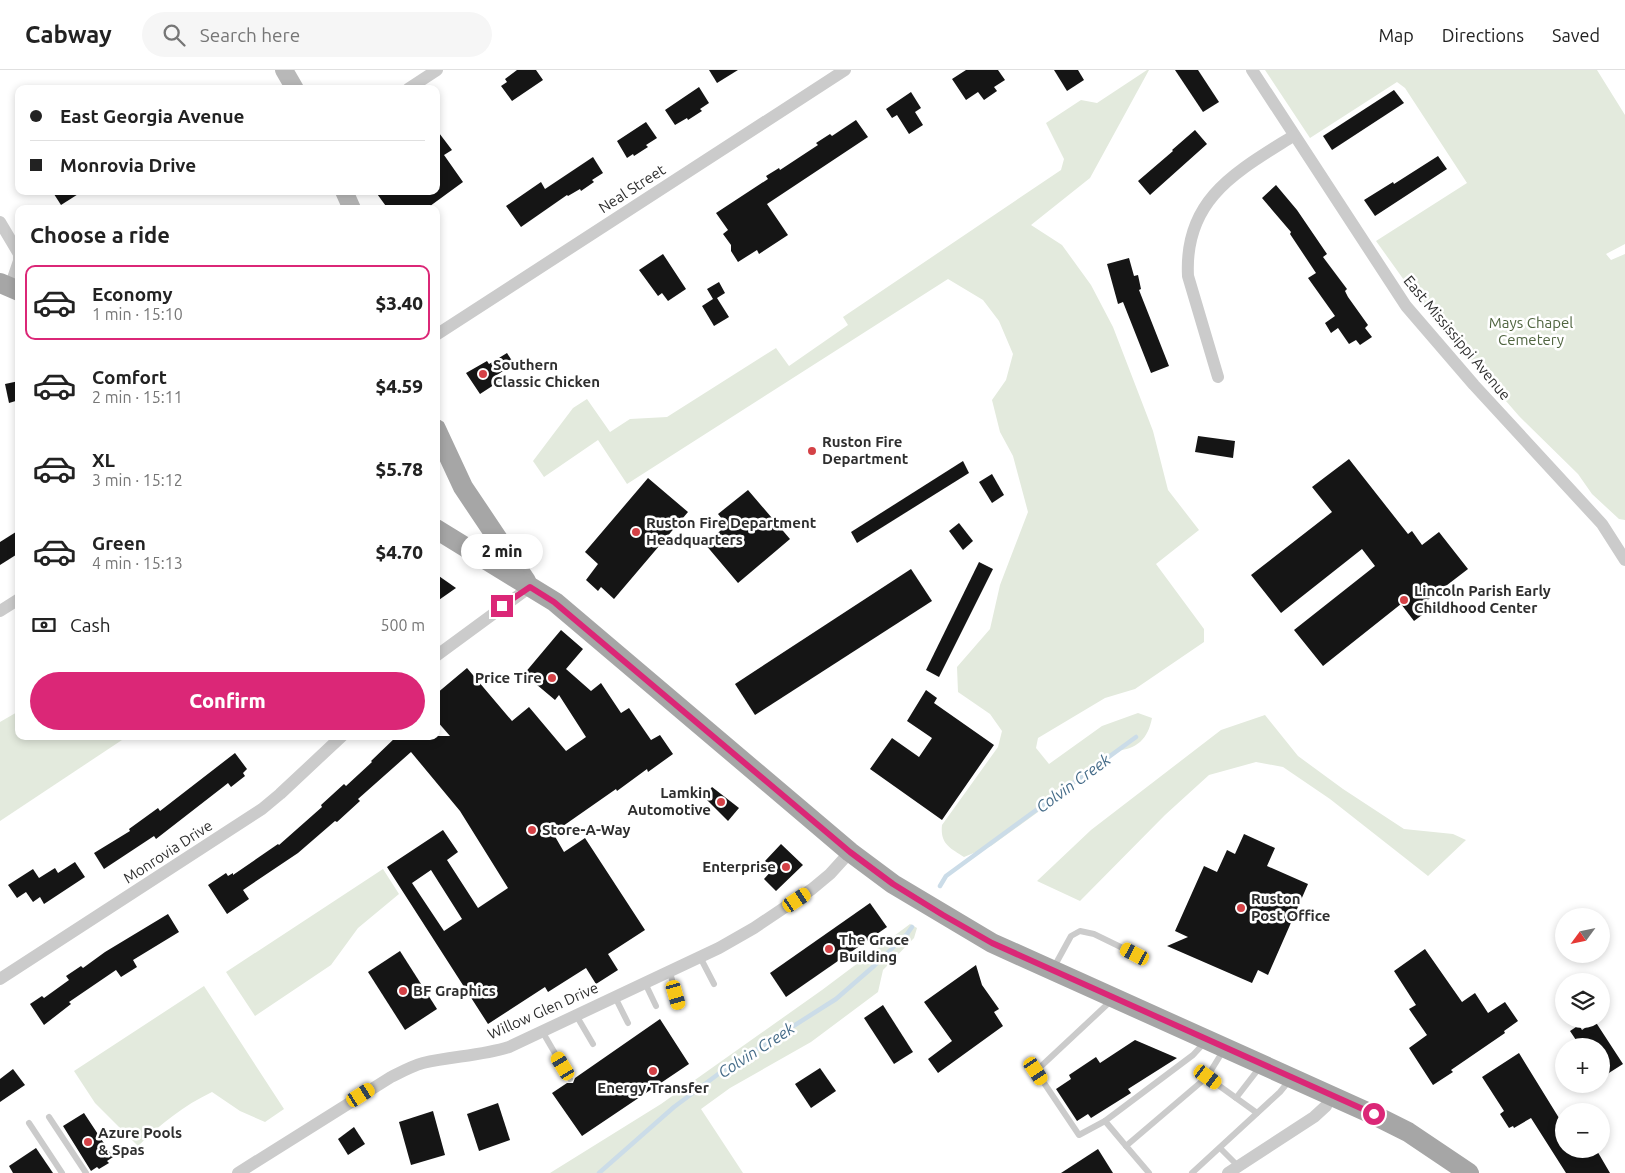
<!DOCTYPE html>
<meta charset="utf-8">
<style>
:root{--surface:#fff;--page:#f6f6f6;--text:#222;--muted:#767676;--line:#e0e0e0;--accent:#db2777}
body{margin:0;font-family:Ubuntu,sans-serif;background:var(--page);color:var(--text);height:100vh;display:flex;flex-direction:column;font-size:19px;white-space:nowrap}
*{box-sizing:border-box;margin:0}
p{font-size:16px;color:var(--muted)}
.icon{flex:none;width:28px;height:28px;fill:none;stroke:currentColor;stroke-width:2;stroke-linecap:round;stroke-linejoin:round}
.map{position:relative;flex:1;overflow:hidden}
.panel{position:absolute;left:15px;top:135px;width:425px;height:535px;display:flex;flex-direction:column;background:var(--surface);border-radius:10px;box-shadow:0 2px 8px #0003}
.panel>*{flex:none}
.top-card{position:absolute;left:15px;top:15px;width:425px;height:110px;border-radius:10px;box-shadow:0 2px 8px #0003;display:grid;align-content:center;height:110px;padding:0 15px;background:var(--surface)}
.needle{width:32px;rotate:237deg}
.fabs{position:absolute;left:1555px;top:838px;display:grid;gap:10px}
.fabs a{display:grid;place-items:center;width:55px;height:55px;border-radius:50%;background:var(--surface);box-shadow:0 2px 8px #0003;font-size:25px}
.end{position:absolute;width:22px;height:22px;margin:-11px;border:6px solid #db2777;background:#fff;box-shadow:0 0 0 2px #fff}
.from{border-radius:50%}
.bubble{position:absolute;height:35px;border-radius:18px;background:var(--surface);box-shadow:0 2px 8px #0003;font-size:16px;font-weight:800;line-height:35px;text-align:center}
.car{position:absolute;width:15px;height:30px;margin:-15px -8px;border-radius:6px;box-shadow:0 0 4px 1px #0007;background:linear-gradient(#f5c518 24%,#345 0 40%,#f5c518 0 76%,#345 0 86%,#f5c518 0)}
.top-card b{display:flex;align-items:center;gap:18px;height:48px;font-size:19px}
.top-card b+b{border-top:1px solid var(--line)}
.top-card i{width:12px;height:12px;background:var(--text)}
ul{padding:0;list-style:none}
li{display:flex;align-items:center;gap:15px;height:75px;margin:0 10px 8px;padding:0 5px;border:2px solid transparent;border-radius:10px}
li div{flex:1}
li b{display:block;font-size:19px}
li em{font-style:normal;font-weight:800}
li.selected{border-color:var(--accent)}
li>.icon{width:45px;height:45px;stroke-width:1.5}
h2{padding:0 15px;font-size:22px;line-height:60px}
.pay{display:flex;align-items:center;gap:12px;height:55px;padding:0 15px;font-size:19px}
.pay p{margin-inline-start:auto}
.action{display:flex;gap:10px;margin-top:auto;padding:10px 15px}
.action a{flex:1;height:58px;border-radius:30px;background:var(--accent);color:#fff;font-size:20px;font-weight:800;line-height:58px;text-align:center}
header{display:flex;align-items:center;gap:30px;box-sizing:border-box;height:70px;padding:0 25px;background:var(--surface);border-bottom:1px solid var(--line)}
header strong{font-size:24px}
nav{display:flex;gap:28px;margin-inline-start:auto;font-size:18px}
.search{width:350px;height:45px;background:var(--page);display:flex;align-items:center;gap:12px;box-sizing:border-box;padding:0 18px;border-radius:28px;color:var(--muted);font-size:19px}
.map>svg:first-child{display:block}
</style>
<header>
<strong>Cabway</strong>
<div class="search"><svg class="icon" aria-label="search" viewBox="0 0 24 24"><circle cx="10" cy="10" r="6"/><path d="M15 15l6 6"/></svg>Search here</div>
<nav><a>Map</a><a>Directions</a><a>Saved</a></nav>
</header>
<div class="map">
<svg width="1625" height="1103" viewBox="0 0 1625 1103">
<rect width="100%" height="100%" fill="#fff"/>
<g fill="#e3eadd">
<path d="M1147 0H1149L1090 108 1031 155 1062 175 1091 215 1113 257 1153 361 1168 420 1199 460 1156 494 1204 559V572L1135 619 1105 628 1038 668 1036 678 1049 694 1102 656 1138 643 1152 648C1148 669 1137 679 1116 681L1056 729 991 776 964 787C950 778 940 774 942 755L998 677 1002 661 990 644 958 622 957 597 990 559 1000 515 1028 442 1013 386 1000 362 992 330 1006 310 1013 284 999 251 983 230 948 209 627 414 598 370 544 407 533 391 573 338 587 329 610 362 630 349 667 347 776 278 789 296 848 255 843 247 1061 100 1064 89 1046 53 1081 30 1097 33Z"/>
<polygon points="1265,0 1597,0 1625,45 1625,174 1606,184 1611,190 1625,184 1625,450 1619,449 1592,424 1578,404 1519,346 1419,231 1376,171 1467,113 1405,18 1397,12 1310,68"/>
<polygon points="19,641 19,666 128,666 0,751 0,652"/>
<polygon points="1265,645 1298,686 1343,719 1404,759 1453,764 1466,770 1428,806 1330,729 1283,697 1256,692 1209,705 1165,745 1080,831 1037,811 1091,760 1221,660"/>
<polygon points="383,799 399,824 358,858 331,895 255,946 226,902"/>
<polygon points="910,854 917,858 914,868 883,900 878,922 811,972 730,1018 701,1039 743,1103 550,1103 661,1034 822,920"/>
<path d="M204 916 284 1039 265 1052 240 1041 212 1022C183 1036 162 1053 138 1076L95 1033 74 1001Z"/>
</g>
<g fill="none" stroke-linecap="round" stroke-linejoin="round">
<g stroke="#cbdce8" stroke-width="4.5">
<polyline points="940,816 946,806 1136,667"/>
<polyline points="599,1103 674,1037 721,1002 836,929 874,896 907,864 912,857"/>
</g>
</g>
<g fill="#151515" fill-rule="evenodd">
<polygon points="517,0 536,0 543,10 512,31 501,16 507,12 505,9"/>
<polygon points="709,0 738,0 717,13"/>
<polygon points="966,0 998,0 1005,10 994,17 997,21 984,30 978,22 966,30 952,9"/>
<polygon points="1054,0 1078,0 1084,10 1067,21"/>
<polygon points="1175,0 1198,0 1219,32 1203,42"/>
<polygon points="699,17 709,33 700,39 702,41 688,50 687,48 675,55 665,40"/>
<polygon points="1394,20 1404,33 1332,80 1323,66"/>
<polygon points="911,22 921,38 915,42 923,55 909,64 897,45 892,48 886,39"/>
<polygon points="856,50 868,67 767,134 788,165 759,184 757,180 738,192 731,181 731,175 723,164 728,160 716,143 768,109 766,106 779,98 780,100 818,75 816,73 830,64 832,66"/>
<polygon points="646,52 657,68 646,75 648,77 634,86 633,84 627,88 617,71"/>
<polygon points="436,59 452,80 444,85 463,112 426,139 388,139 375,121 436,121"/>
<polygon points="1195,60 1207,74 1150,125 1138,111 1173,81 1172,80"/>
<polygon points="1438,86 1447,99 1375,146 1364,130 1393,112 1394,114"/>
<polygon points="593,87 603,103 592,110 594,112 581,121 580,119 568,126 567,125 521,157 506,136 541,112 545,119"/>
<polygon points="1276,115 1297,140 1327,184 1323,187 1347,219 1345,221 1348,227 1368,255 1365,258 1372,267 1360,275 1356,270 1349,274 1338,258 1331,263 1325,253 1335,246 1308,208 1316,203 1290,164 1291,162 1262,128"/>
<polygon points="52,121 83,121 61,135"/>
<polygon points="663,184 686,219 668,231 662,223 658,226 639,200"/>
<polygon points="1129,188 1134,206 1138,205 1141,219 1139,220 1169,296 1151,303 1123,232 1118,234 1107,194"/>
<polygon points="719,212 725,223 717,228 729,247 714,256 702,236 713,229 707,219"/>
<polygon points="507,283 514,294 497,305 500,311 480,324 466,303 487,291 489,294"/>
<polygon points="19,311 19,330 9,333 5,314"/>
<polygon points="1198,366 1235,371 1233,388 1195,382"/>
<polygon points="1349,389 1408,464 1412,461 1422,475 1439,462 1468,499 1425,532 1430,539 1414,551 1401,534 1323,596 1294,560 1375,496 1362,479 1281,543 1251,505 1332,442 1312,417"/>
<polygon points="963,391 969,403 857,473 851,462"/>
<polygon points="992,404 1004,425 992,433 979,412"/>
<polygon points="648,408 688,442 614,529 601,517 598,521 586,510 598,494 585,482"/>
<polygon points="748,420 790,469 738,513 705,474 727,455 718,444"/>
<polygon points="959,453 973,471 963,480 949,461"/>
<polygon points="19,460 19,483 0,495 0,472"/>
<polygon points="979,492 993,499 939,607 926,600"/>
<polygon points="911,499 932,531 755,645 735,614"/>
<polygon points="436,504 456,518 436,532"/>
<path d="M561 560 583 579 566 599 591 621 601 613 621 643 629 638 651 670 660 665 673 684 648 702 647 699 617 721 616 719 553 763 564 782 585 768 645 860 608 884 618 900 596 914 586 898 548 922 545 917 488 954 387 797 443 760 458 782 447 790 478 838 508 818 460 741 411 682 358 729 360 731 337 752 335 751 298 783 243 820 249 829 227 844 208 815 226 803 228 806 233 803V805L278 774 279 775 322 737 321 735 344 714 346 716 372 692 371 691 397 666H450L436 650V624L467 598 512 651 529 637 566 681 586 667 559 625 555 630 524 604ZM431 800 462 849 444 861 412 813Z"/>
<polygon points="926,620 937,628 934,633 994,675 942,750 870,699 892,668 919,687 932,668 907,651"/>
<polygon points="235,683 247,699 243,703 245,706 231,717 228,713 223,717 156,769 154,766 104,799 94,783 130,761 129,759 158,738 160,741"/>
<polygon points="712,717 739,738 728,751 704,727"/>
<polygon points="1244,764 1275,778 1267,796 1308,814 1268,905 1258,900 1252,913 1167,876 1188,867 1175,861 1204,796 1217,802 1227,780 1235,784"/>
<polygon points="781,774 803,795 776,821 764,809 773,799 765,791"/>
<polygon points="75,792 85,807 44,834 40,827 33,832 26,822 17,828 8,815 33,799 39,808 55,798 58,803"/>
<polygon points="870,833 887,857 786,927 770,903"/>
<polygon points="168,844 179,862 133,890 137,897 121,907 116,900 69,932 71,934 44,955 30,934 42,926 44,928 69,910 66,906 81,896 83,898 105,882"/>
<polygon points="1425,879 1462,932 1475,923 1488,943 1505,932 1518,951 1504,961 1505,963 1451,1000 1453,1002 1433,1015 1409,978 1427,965 1409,939 1416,935 1394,901"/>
<polygon points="400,881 437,939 405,960 368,902"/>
<polygon points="976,895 982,915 999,939 994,942 1003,956 938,1003 928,989 952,971 924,932"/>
<polygon points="883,935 913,982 894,994 864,948"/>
<polygon points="660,949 689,994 582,1066 552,1023 567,1013 573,1013 575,1008"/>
<polygon points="1595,951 1623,994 1601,1008 1601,976 1580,976 1570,961 1579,955 1582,960"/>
<polygon points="1135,970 1177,988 1128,1019 1131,1023 1091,1048 1088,1044 1077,1051 1056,1019 1071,1009 1069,1005 1096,987 1100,993"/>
<polygon points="1519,983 1559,1048 1564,1045 1564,1079 1596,1079 1610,1103 1566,1103 1531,1048 1514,1058 1513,1056 1509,1058 1500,1044 1504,1041 1482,1007"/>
<polygon points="820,998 836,1021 811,1038 795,1014"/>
<polygon points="13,999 25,1015 0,1032 0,1009"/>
<polygon points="498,1033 510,1070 479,1081 467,1044"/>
<polygon points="433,1041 445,1085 411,1095 399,1052"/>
<polygon points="84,1043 113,1087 107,1091 109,1093 99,1099 97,1097 91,1101 63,1056"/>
<polygon points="354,1057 365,1074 348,1085 338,1069"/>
<polygon points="36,1078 53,1103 13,1103 9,1096"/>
<polygon points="1098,1079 1113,1103 1061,1103"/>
</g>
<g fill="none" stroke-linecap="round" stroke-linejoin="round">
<g stroke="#cbcbcb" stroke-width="6">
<polyline points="700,887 714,914"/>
<polyline points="1054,897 1071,866 1080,861 1094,864 1135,884"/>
<polyline points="670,902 679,937"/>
<polyline points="645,913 656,936"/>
<polyline points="615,927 628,953"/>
<polyline points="576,945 593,974"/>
<polyline points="542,961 570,1009"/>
<polyline points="1207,1007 1257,1043"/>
<polyline points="1236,1028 1260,997"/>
<polyline points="49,1047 86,1103"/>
<polyline points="1105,1051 1079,1065 1036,1001 1113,929"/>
<polyline points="29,1053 62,1103"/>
<polyline points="1126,1076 1105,1051 1193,985 1205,972"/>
<polyline points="1220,1078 1238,1096"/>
<polyline points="1149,1103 1126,1076 1207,1007 1223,981"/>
<polyline points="1192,1103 1280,1022 1289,1011"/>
</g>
<g stroke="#cbcbcb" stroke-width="12">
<polyline points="1252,0 1406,236 1474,315 1602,454 1625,490"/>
<polyline points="408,19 437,0"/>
<polyline points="0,152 19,184 19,191 10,217"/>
<polyline points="436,265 845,0"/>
<path d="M1218 307 1188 206C1184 129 1236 102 1293 66"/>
<polyline points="0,541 19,529"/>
<polyline points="436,586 530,517"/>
<polyline points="0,909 262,739 280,724 342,666"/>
<path d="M238 1103 391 1007C401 1002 412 996 423 993 452 986 481 986 509 977L719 878 754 858 812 819 830 804 850 782"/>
<polyline points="1228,1103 1314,1047 1326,1036 1331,1025"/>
</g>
<g stroke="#b8b8b8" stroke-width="18">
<polyline points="284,0 295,19"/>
<polyline points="344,121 352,139"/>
</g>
<g stroke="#a6a6a6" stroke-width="20">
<polyline points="0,213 19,221"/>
<polyline points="436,359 463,417 526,511"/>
<polyline points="436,459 555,532 850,782 893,814 992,873 1374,1045 1408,1062 1469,1103"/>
</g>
</g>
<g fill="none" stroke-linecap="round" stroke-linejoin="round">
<polyline stroke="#db2777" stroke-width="6" points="502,536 530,517 554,532 850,782 893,814 943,845 992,873 1374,1044"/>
</g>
<g fill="#d44146" stroke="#fff" stroke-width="2">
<circle cx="483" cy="304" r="5"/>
<circle cx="812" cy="381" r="5"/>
<circle cx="636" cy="462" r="5"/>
<circle cx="1404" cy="530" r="5"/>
<circle cx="552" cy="608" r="5"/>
<circle cx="721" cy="732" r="5"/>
<circle cx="532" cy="760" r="5"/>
<circle cx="786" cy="797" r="5"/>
<circle cx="1241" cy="838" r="5"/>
<circle cx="829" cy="879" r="5"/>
<circle cx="403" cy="921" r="5"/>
<circle cx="653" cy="1001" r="5"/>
<circle cx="88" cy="1072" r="5"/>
</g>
<g text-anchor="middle" stroke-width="5" stroke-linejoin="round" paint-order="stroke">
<g font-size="15" fill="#2e2e2e" stroke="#fff">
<text transform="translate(632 119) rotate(-33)" y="5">Neal Street</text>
<text transform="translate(1457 268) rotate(50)" y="5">East Mississippi Avenue</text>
<text transform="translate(168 782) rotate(-33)" y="5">Monrovia Drive</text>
<text transform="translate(543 941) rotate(-24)" y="5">Willow Glen Drive</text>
</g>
<g font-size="15" fill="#506540" stroke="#fff">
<text x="1531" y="258">Mays Chapel<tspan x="1531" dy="17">Cemetery</tspan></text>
</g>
<g font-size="15" font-weight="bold" fill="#2e2e2e" stroke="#fff" text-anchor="start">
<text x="493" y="300">Southern<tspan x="493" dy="17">Classic Chicken</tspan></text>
<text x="822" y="377">Ruston Fire<tspan x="822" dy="17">Department</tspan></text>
<text x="646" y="458">Ruston Fire Department<tspan x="646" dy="17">Headquarters</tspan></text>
<text x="1414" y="526">Lincoln Parish Early<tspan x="1414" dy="17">Childhood Center</tspan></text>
<text x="542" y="613" text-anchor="end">Price Tire</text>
<text x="711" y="728" text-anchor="end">Lamkin<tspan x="711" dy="17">Automotive</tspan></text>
<text x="542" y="765">Store-A-Way</text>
<text x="776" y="802" text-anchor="end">Enterprise</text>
<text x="1251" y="834">Ruston<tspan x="1251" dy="17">Post Office</tspan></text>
<text x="839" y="875">The Grace<tspan x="839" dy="17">Building</tspan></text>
<text x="413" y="926">BF Graphics</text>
<text x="653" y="1023" text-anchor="middle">Energy Transfer</text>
<text x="98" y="1068">Azure Pools<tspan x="98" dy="17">&amp; Spas</tspan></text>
</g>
<g font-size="16" font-style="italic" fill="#446b88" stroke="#fff">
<text transform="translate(1073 713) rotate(-36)" y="6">Colvin Creek</text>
<text transform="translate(756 980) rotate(-33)" y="6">Colvin Creek</text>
</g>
</g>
</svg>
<div class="fabs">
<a><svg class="needle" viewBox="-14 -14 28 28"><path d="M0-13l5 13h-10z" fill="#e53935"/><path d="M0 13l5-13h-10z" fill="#767676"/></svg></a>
<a><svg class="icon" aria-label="layers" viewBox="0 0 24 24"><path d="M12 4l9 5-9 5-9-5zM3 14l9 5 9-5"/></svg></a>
<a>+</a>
<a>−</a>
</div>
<i class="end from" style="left:1374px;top:1044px"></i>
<i class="end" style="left:502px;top:536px"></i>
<div class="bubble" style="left:461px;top:464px;width:82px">2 min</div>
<i class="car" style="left:797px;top:830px;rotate:56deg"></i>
<i class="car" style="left:1135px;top:884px;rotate:297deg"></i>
<i class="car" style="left:676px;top:925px;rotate:164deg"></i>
<i class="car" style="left:563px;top:996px;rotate:329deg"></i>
<i class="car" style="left:1036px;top:1001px;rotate:146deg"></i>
<i class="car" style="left:1208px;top:1007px;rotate:126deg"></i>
<i class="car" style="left:361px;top:1025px;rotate:58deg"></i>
<div class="top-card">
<b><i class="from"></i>East Georgia Avenue</b>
<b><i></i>Monrovia Drive</b>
</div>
<section class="panel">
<h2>Choose a ride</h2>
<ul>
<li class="selected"><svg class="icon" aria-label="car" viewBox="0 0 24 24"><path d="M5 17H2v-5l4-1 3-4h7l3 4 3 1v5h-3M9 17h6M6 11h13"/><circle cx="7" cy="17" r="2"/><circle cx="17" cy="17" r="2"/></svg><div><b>Economy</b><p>1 min · 15:10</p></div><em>$3.40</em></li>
<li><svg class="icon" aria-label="car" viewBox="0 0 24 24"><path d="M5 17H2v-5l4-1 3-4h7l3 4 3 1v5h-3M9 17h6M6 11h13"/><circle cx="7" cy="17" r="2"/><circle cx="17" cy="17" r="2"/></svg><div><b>Comfort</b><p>2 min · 15:11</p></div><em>$4.59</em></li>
<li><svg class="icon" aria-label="car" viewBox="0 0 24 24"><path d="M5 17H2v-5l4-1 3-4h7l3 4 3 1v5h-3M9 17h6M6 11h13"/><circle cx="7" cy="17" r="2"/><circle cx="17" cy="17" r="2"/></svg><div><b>XL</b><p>3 min · 15:12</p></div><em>$5.78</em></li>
<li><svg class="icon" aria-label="car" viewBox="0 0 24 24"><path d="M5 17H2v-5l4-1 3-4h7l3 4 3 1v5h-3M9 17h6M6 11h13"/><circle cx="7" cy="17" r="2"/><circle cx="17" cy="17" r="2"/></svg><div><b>Green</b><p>4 min · 15:13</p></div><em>$4.70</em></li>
</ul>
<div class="pay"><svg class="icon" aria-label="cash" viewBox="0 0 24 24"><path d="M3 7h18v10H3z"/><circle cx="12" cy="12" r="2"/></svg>Cash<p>500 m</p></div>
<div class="action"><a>Confirm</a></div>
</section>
</div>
